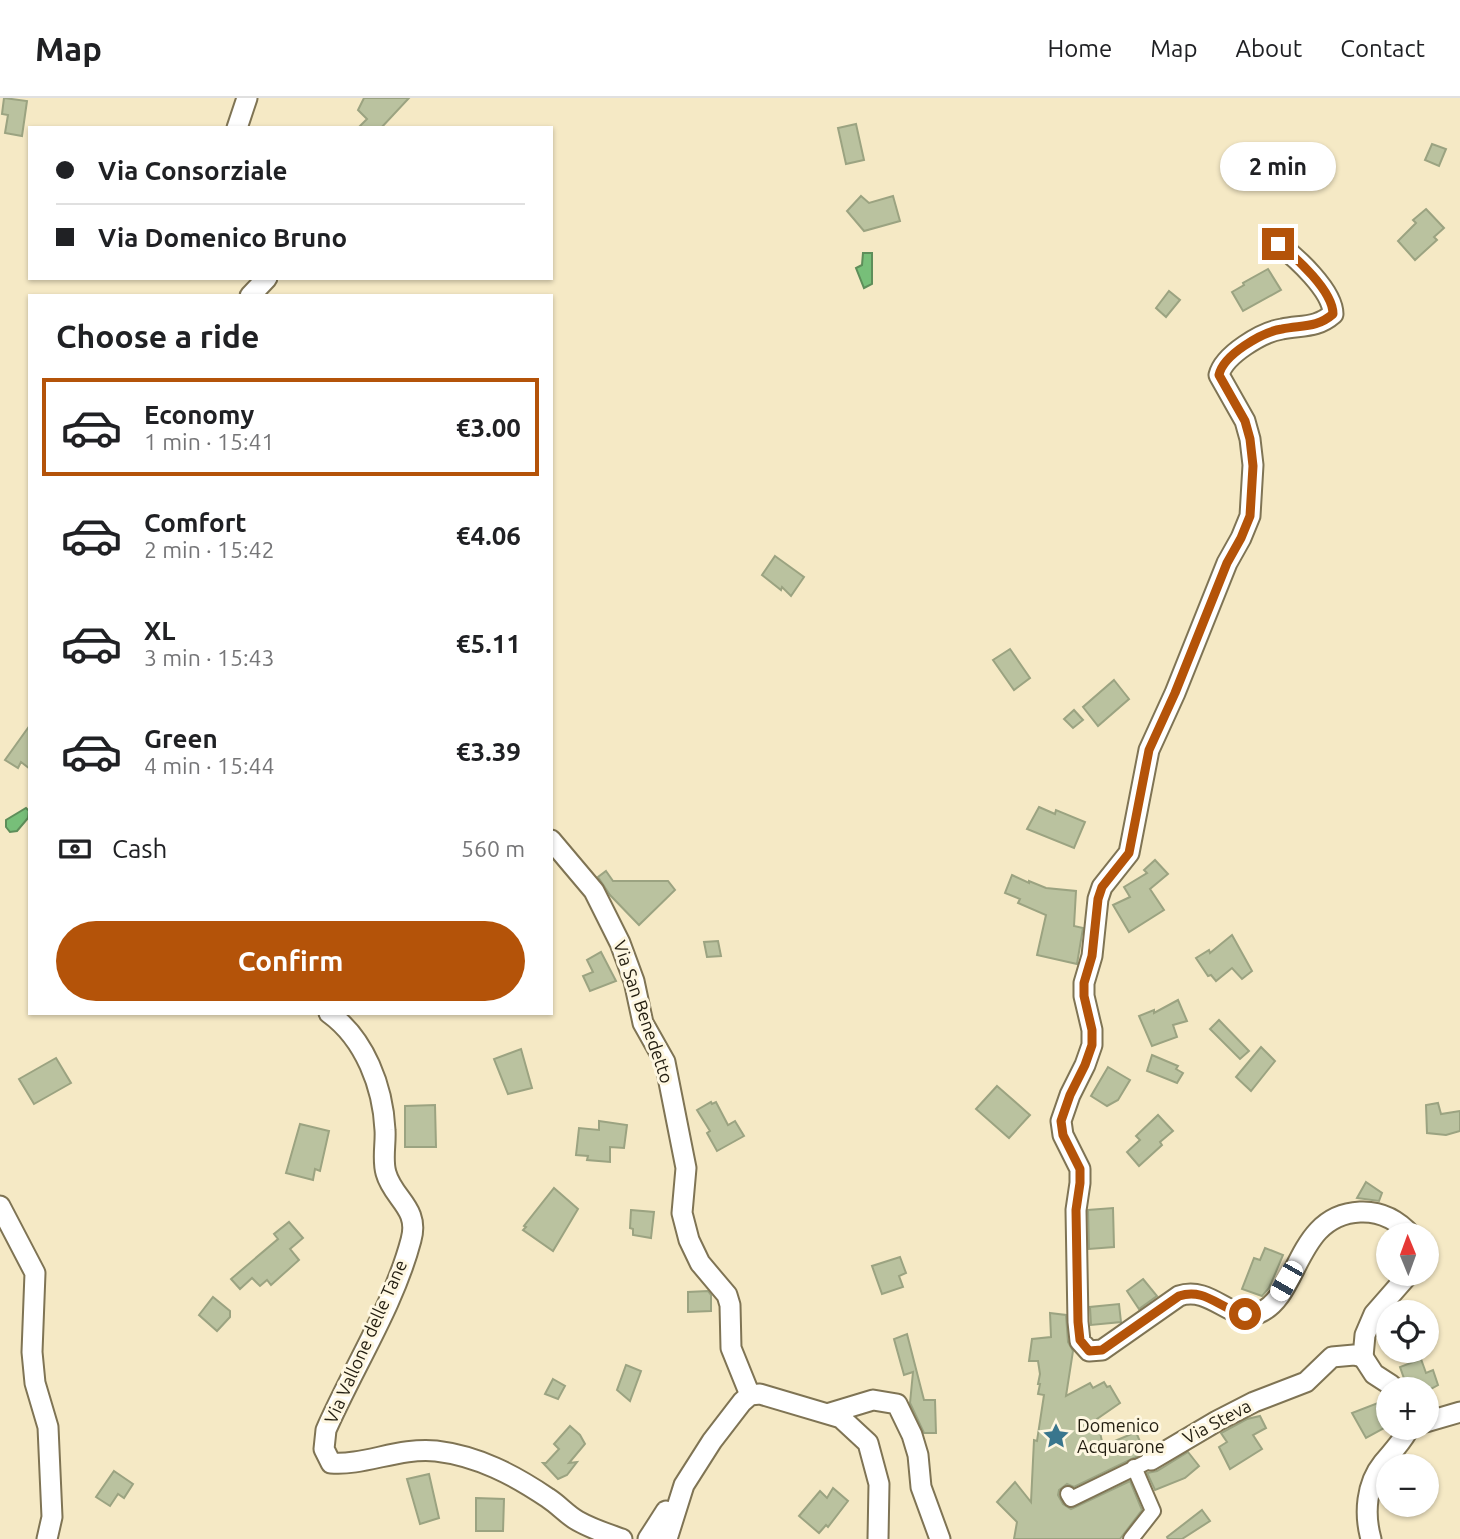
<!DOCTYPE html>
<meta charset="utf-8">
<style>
:root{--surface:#fff;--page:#f2f2f2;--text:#202124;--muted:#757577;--line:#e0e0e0;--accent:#b45309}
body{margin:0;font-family:Ubuntu,sans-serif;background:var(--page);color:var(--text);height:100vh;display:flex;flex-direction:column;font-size:26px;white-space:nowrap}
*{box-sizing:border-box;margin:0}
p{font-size:23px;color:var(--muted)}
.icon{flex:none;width:38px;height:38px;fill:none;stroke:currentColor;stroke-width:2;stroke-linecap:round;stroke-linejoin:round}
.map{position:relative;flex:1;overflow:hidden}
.side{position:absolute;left:28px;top:196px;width:525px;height:721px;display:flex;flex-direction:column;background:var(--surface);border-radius:0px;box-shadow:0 2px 5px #0004}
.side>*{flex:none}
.hud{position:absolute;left:28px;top:28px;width:525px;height:154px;border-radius:0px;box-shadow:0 2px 5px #0004;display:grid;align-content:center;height:154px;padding:0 28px;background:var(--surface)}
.needle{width:46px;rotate:359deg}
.fabs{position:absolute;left:1376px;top:1125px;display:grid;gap:14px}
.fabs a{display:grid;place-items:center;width:63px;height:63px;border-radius:50%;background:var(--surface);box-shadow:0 2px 5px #0004;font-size:35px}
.end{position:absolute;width:32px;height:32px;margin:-16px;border:9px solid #b45309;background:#fff;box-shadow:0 0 0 4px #fff}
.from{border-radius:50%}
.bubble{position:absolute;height:49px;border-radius:24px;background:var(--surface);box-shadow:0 2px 5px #0004;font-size:23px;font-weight:700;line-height:49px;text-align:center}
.car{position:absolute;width:21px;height:42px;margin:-21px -10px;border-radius:9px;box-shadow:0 0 5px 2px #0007;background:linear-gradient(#fff 24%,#345 0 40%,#fff 0 76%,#345 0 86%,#fff 0)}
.hud b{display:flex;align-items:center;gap:24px;height:66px;font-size:26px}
.hud b+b{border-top:2px solid var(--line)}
.hud i{width:18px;height:18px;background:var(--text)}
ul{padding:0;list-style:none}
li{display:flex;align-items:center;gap:21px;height:98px;margin:0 14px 10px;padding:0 14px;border:4px solid transparent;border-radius:0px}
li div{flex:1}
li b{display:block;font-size:26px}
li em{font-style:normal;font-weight:700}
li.active{border-color:var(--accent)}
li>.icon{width:63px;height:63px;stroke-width:1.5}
h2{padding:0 28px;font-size:32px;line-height:84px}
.pay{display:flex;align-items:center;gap:18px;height:77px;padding:0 28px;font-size:26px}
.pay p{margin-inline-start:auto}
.primary-button{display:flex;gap:14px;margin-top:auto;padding:14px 28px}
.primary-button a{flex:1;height:80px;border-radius:42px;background:var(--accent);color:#fff;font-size:28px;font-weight:700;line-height:80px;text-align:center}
header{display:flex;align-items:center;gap:42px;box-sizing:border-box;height:98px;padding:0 35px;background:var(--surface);border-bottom:2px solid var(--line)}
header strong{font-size:33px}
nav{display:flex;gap:38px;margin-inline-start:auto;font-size:24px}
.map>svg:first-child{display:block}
</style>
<header>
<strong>Map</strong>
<nav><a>Home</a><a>Map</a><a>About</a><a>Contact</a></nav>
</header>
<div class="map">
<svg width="1460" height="1441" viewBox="0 0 1460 1441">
<rect width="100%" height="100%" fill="#f5e9c5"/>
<g fill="#77bf79" stroke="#5e8e5a" stroke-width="2">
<polygon points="863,155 872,155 872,186 864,190 856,170 862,167"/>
<polygon points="26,710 29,713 28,720 17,733 10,734 6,729 6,722"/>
</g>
<g fill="#bac29f" stroke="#9ba381" stroke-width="2">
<polygon points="4,0 27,3 22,38 5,35 8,17 2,16"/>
<polygon points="364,0 409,0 381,30 358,30 367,21 358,12"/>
<polygon points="856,26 864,62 846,66 838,30"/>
<polygon points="1432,46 1446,51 1439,68 1425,62"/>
<polygon points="861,98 869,105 893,98 900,123 864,133 847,113"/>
<polygon points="1426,111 1444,130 1434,139 1437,142 1415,162 1398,143 1416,125 1413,122"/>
<polygon points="1268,171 1281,192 1243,213 1232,194 1244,187 1243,185"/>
<polygon points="1169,193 1180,202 1166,219 1156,210"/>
<polygon points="775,458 804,479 791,498 782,489 781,492 762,477"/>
<polygon points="1010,551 1030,580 1014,592 993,562"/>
<polygon points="1114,582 1129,601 1098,628 1083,609"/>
<polygon points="1074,612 1083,622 1073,630 1064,621"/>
<polygon points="30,627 30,671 21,664 18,670 5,662"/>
<polygon points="1039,709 1055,716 1056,712 1085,724 1074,750 1027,731"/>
<polygon points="1155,762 1168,776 1150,791 1164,812 1129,834 1113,807 1130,799 1124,789 1147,775 1144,772"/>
<polygon points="606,773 613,783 668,783 675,792 639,827 610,797 598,779"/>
<polygon points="1012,777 1029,785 1029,783 1046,790 1076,793 1074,828 1083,830 1077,866 1037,857 1046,817 1018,805 1020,801 1005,795"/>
<polygon points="1232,837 1252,873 1242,881 1232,870 1216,883 1211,877 1208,878 1196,860 1209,852 1210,855"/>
<polygon points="718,843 721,858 707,859 704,844"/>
<polygon points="601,854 616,883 590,893 583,878 593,874 587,862"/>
<polygon points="1178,902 1187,923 1173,927 1177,939 1152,948 1139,918 1154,912 1154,915"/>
<polygon points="1219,922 1249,953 1240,961 1210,931"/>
<polygon points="1261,949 1275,963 1251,993 1236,979"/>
<polygon points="521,951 532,990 508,996 494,961"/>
<polygon points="1152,957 1178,968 1176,971 1183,975 1177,985 1147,973"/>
<polygon points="56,960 71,985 34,1006 19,981"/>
<polygon points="1108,969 1130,982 1118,1002 1107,1008 1091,998"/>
<polygon points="997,988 1030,1017 1009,1040 976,1011"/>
<polygon points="711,1004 712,1006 716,1004 728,1027 735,1023 744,1038 717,1053 707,1035 710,1033 697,1012"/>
<polygon points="1438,1005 1441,1016 1460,1013 1460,1033 1446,1037 1427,1035 1426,1007"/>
<polygon points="435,1007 436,1049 405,1049 405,1008"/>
<polygon points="1158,1017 1173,1033 1160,1044 1162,1047 1139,1068 1127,1054 1140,1042 1136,1038"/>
<polygon points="599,1023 627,1027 624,1050 610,1049 610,1064 587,1062 588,1058 576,1057 579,1030 599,1032"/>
<polygon points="300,1026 329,1033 320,1073 315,1071 313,1082 286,1075"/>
<polygon points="1366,1084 1382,1095 1379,1103 1357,1100"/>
<polygon points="554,1090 578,1111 553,1153 523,1132 526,1129 524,1128"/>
<polygon points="1113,1110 1114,1149 1089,1151 1088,1112"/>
<polygon points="631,1112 654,1114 651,1140 633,1137 633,1131 630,1130"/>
<polygon points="289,1124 303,1140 290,1151 299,1162 271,1187 267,1182 260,1188 252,1180 240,1191 231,1181 278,1141 274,1136"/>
<polygon points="1265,1150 1283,1157 1269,1190 1262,1198 1242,1191 1254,1160 1260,1162"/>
<polygon points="900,1159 906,1175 899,1178 903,1189 882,1196 872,1168"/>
<polygon points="1143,1181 1157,1198 1139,1211 1127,1193"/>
<polygon points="708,1193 711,1197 711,1213 688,1214 688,1194"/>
<polygon points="213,1199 230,1213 230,1219 217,1233 199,1217"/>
<polygon points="1119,1206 1121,1224 1091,1227 1090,1209"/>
<polygon points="1050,1215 1066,1217 1068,1244 1073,1253 1066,1298 1090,1285 1093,1290 1104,1284 1107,1289 1110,1288 1120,1305 1097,1321 1103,1348 1136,1334 1144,1353 1140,1357 1074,1389 1067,1386 1059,1392 1058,1397 1063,1406 1071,1411 1130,1383 1142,1412 1120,1441 1014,1441 1017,1424 997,1404 1015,1384 1031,1404 1034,1342 1037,1343 1044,1297 1038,1296 1040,1286 1038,1286 1040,1276 1038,1263 1029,1263 1032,1241 1051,1239"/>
<polygon points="907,1236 924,1302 935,1302 936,1335 924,1335 910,1305 913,1274 904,1277 894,1241"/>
<polygon points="1421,1261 1426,1275 1433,1272 1438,1287 1429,1292 1415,1292 1412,1283 1406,1286 1400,1269"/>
<polygon points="626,1267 641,1273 630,1303 617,1292"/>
<polygon points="553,1281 565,1288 558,1301 545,1296"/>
<polygon points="1383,1303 1388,1317 1388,1328 1366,1340 1352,1315"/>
<polygon points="1260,1318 1266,1330 1253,1337 1262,1351 1230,1371 1219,1349 1227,1344 1221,1335 1247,1321"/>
<polygon points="570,1328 580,1337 585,1346 569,1365 577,1364 567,1377 558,1381 543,1365 546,1365 559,1351 554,1346"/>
<polygon points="1188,1354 1199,1368 1185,1380 1155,1392 1147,1375 1157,1373"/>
<polygon points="114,1373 133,1386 124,1400 118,1396 110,1408 96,1399"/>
<polygon points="429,1376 439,1420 420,1426 407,1381"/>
<polygon points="833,1390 848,1403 828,1429 826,1427 819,1435 799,1418 820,1393 827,1400"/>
<polygon points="476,1400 504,1401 503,1433 476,1433"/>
<polygon points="1202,1412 1210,1423 1182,1441 1168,1441 1167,1439"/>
</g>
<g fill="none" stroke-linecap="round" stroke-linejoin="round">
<defs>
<g id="pedestrian">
<polyline points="1068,1396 1071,1401 1151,1362"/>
<polyline points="1131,1441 1153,1413 1134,1369"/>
</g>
<g id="minor">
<polyline points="237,30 247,0"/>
<path d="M1278 146C1296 159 1333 193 1333 216 1317 230 1302 227 1282 231 1262 234 1224 257 1219 277L1245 323 1250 341 1253 367 1250 418 1241 440 1227 465 1175 595 1149 652 1129 755 1102 789 1098 801 1092 858 1084 885V898L1092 932V947L1085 967 1070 997 1061 1023 1063 1037 1080 1071V1085L1076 1112 1078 1224 1080 1243 1089 1253 1102 1252 1179 1198C1211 1187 1232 1226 1259 1215 1300 1198 1295 1117 1360 1114 1381 1113 1398 1122 1412 1138"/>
<polyline points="250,198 267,180"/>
<polyline points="551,742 594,793 620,845 634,883 643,925 665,964 686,1070 682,1115 689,1142 700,1165 727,1197 730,1207 731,1250 750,1297"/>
<path d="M329 915C365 941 383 989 385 1032 386 1045 382 1062 386 1075 393 1101 420 1110 411 1142 394 1207 353 1270 326 1332L324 1351 331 1365C363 1368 400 1349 436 1353 478 1358 514 1377 548 1400 559 1407 567 1417 578 1423 592 1431 608 1436 622 1441"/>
<polyline points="0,1108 35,1175 32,1254 35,1285 48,1329 52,1419 47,1441"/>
<polyline points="1363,1259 1365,1237 1374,1216 1409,1176"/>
<polyline points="1363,1259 1374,1276 1391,1287 1393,1292"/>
<polyline points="830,1315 873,1302 897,1306 912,1337 918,1357 921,1389 940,1441"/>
<polyline points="1426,1324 1460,1314"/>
<polyline points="1151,1362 1217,1323 1254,1304 1306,1284 1332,1259 1354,1257 1363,1259"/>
<polyline points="648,1441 666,1413"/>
<polyline points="667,1441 684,1387 712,1343 742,1304 750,1297 760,1296 841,1320 868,1345 879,1386 878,1441"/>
<path d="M1371 1441C1364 1416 1366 1386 1383 1365 1392 1354 1400 1346 1407 1334"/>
</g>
</defs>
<use href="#pedestrian" stroke="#7f7454" stroke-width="18"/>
<use href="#minor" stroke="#7f7454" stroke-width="23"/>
<use href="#pedestrian" stroke="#fff" stroke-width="14"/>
<use href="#minor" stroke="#fff" stroke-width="19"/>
</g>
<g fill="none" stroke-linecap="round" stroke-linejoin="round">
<path stroke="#b45309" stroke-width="9" d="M1245 1216C1220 1212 1206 1189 1179 1198L1102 1252 1089 1253 1080 1242 1078 1224 1076 1112 1080 1085V1071L1063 1037 1061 1023 1070 997 1085 967 1092 947V932L1084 898V885L1092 858 1098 801 1102 789 1129 755 1149 652 1175 595 1227 465 1241 440 1250 418 1253 368 1250 341 1245 323 1219 277C1223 257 1262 234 1282 231 1302 227 1317 230 1333 216 1333 193 1296 159 1278 146"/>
</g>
<defs>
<symbol id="sight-bare" viewBox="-9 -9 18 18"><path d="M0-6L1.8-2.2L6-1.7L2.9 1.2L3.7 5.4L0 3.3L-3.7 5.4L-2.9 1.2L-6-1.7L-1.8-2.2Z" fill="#39768d" stroke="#fef7e1" stroke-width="2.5" paint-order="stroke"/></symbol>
</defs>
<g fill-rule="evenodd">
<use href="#sight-bare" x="1037" y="1319" width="38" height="38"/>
</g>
<g text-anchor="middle" stroke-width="6" stroke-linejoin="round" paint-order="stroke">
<g font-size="18" fill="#221d10" stroke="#fef7e1">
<text transform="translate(643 914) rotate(71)" y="6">Via San Benedetto</text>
<text transform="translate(366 1244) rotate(-66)" y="6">Via Vallone delle Tane</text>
<text transform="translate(1217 1324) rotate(-28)" y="6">Via Steva</text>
</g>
<g font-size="18" fill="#221d10" stroke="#fef7e1" text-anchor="start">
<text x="1077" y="1334">Domenico<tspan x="1077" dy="21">Acquarone</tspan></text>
</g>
</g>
</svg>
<div class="fabs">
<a><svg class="needle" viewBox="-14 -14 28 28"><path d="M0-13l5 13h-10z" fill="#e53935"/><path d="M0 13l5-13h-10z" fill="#757577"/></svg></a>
<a><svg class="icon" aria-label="locate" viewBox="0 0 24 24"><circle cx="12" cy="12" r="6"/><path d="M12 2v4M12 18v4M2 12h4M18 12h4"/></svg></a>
<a>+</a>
<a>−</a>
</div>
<i class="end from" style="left:1245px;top:1216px"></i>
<i class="end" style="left:1278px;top:146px"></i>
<div class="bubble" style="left:1220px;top:44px;width:116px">2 min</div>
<i class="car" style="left:1286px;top:1183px;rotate:210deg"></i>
<div class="hud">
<b><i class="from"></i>Via Consorziale</b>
<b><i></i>Via Domenico Bruno</b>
</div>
<section class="side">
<h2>Choose a ride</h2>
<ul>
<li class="active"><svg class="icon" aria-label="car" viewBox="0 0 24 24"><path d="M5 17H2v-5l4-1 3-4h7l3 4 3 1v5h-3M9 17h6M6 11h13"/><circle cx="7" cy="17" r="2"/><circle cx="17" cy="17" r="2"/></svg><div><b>Economy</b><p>1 min · 15:41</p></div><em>€3.00</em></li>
<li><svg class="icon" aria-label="car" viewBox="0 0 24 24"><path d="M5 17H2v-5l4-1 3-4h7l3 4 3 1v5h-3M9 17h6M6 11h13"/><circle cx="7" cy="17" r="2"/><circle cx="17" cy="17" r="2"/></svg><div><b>Comfort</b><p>2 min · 15:42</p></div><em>€4.06</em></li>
<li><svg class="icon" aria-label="car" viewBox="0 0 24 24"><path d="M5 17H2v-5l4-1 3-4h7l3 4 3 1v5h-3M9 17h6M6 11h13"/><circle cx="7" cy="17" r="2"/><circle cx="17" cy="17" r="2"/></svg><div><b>XL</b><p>3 min · 15:43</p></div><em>€5.11</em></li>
<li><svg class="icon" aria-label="car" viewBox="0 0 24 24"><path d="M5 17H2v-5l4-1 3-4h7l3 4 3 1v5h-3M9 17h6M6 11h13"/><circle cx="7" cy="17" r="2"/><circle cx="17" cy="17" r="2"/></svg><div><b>Green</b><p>4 min · 15:44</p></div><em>€3.39</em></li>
</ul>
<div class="pay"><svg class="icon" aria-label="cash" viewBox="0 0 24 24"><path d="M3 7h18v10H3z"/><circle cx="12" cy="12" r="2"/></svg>Cash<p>560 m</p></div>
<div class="primary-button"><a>Confirm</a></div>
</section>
</div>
